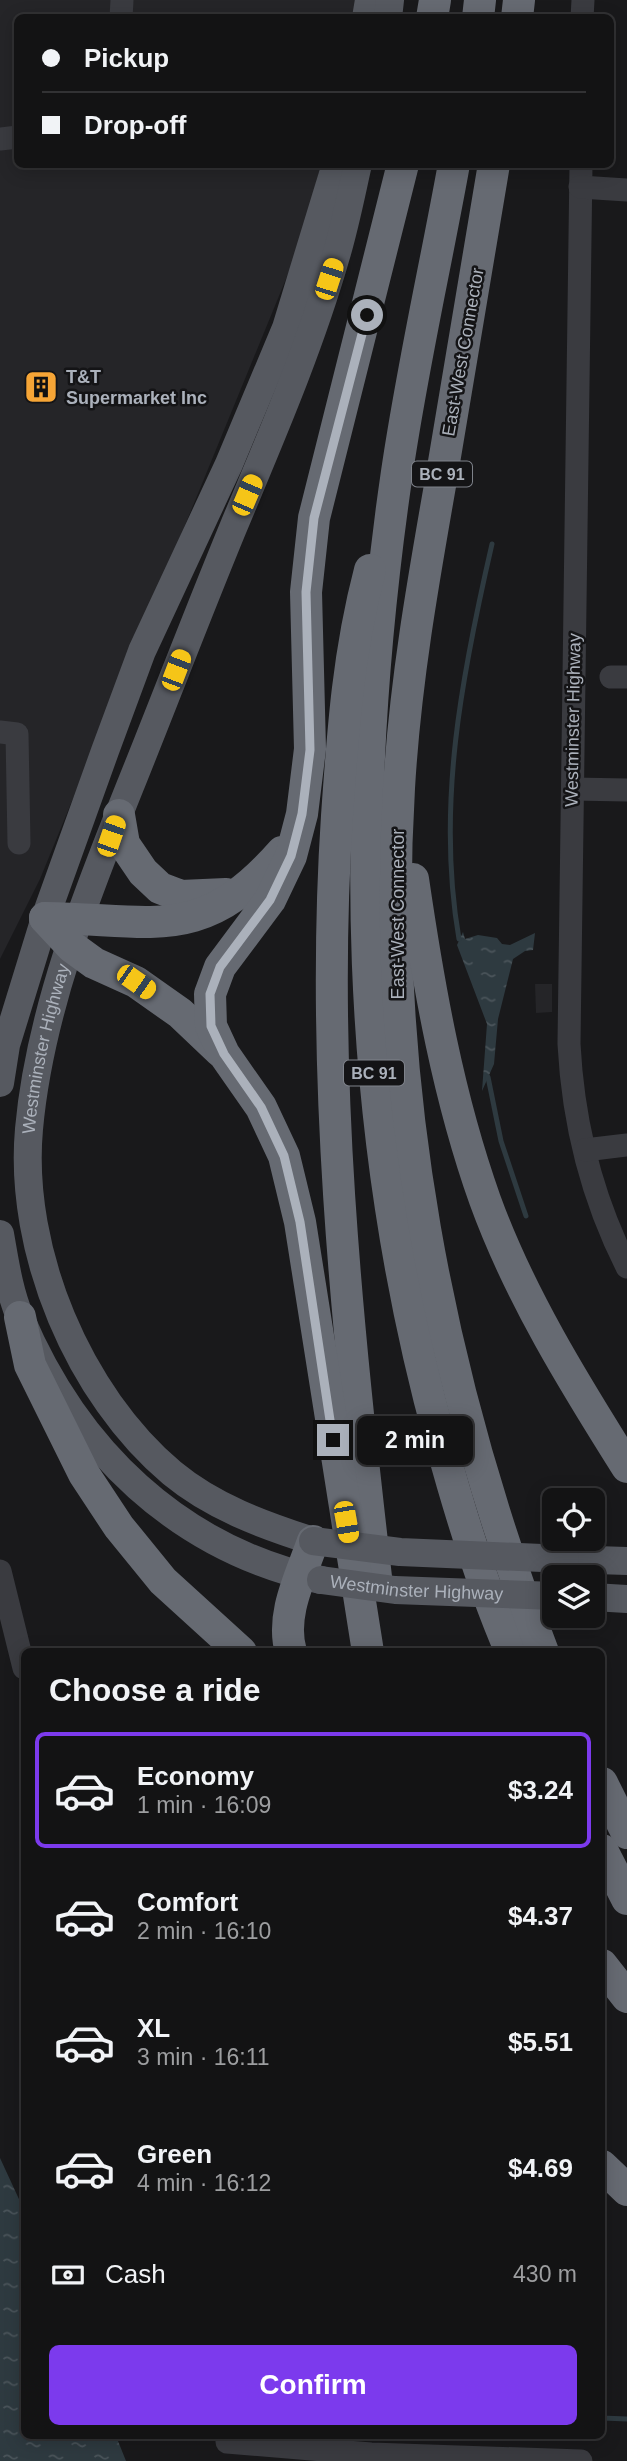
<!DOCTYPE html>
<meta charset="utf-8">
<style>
:root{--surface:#131314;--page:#202022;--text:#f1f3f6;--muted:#9d9ea0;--line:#323234;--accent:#7c3aed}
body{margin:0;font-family:Arial,sans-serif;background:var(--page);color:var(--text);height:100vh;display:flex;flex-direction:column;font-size:26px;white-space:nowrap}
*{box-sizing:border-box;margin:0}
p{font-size:23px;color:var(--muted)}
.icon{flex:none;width:38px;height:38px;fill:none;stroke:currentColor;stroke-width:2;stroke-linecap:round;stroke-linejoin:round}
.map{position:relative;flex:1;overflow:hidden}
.sheet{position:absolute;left:21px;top:1648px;width:584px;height:791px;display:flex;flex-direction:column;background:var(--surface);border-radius:10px;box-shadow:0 4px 18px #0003,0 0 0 2px var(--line)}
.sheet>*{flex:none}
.top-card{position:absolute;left:14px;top:14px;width:600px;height:154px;border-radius:10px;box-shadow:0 4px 18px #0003,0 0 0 2px var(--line);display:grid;align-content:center;height:154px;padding:0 28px;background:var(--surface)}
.buttons{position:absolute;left:542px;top:1488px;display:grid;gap:14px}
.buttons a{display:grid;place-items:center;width:63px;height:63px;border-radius:10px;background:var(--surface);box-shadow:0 4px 18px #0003,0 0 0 2px var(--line);font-size:35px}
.end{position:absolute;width:32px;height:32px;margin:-16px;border:9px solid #abb1bb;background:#111;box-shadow:0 0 0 4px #111}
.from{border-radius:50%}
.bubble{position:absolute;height:49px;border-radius:10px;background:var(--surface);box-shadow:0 4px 18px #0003,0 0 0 2px var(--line);font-size:23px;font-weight:600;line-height:49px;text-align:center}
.car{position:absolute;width:21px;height:42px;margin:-21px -10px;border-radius:9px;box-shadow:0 0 5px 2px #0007;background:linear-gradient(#f5c518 24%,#345 0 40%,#f5c518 0 76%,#345 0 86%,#f5c518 0)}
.top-card b{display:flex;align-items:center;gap:24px;height:66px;font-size:26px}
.top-card b+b{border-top:2px solid var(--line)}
.top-card i{width:18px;height:18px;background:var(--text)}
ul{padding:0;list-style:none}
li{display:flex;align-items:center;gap:21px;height:116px;margin:0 14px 10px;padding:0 14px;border:4px solid transparent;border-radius:10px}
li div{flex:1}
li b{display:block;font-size:26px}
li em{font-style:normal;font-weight:600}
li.current{border-color:var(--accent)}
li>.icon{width:63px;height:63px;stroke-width:1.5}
h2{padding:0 28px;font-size:32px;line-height:84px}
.pay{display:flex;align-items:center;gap:18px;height:77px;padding:0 28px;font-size:26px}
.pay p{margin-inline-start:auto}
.cta{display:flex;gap:14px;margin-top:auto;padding:14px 28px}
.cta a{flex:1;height:80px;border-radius:10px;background:var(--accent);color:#fff;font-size:28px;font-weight:600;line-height:80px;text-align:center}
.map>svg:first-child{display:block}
</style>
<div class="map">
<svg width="627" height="2461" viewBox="0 0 627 2461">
<defs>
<pattern id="water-ripples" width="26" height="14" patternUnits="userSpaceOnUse" patternTransform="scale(1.75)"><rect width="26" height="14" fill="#2e3a40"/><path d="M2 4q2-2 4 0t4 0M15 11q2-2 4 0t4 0" fill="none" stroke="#4a545a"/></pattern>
</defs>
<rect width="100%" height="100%" fill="#19191b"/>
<g fill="#252528">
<polygon points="0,0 359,0 358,17 18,18 18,164 321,165 297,252 40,879 0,959"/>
<polygon points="535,984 552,984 552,1012 536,1013"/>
</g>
<g fill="url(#water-ripples)">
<polygon points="463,932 465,939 478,935 497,938 502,944 510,945 535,933 533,950 525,951 513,959 498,1019 494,1064 482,1091 487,1024 457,945"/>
<polygon points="0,2158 24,2210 24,2436 116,2436 126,2461 0,2461"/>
</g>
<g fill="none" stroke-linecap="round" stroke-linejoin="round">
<g stroke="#2e3a40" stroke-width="5">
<path d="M459 939C436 806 462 674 492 544"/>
<polyline points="488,1077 501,1141 526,1216"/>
<polyline points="602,2418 627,2419"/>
</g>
<g stroke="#3a3b40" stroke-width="23">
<polyline points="121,18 122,0"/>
<polyline points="582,18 583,0"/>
<polyline points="0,139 18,137"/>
<path d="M581 164 569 1044C573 1121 592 1198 627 1267"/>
<polyline points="580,187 627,190"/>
<polyline points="611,677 627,677"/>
<polyline points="0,732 17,734 19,843"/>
<polyline points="573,789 627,790"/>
<polyline points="585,1150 627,1145"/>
<polyline points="0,1571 24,1668"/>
<polyline points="227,2442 371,2454 581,2461"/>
</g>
<g stroke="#565960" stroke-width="28">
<polyline points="366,18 369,0"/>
<polyline points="388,18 390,0"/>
<polyline points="0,1083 6,1045 45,918 105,751 142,651 229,464 286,328 336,164"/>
<path d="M0 1234C5 1262 9 1291 20 1317 76 1450 178 1549 321 1580"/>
<path id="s1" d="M313 1541C263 1525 213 1507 172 1473 79 1395 18 1251 29 1129 40 1006 91 884 137 769 169 689 200 608 233 528 270 439 309 350 336 256 345 226 351 195 358 164"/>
<polyline points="565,1559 627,1561"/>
<polyline points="593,1597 627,1599"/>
</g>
<g stroke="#666a72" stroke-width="32">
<polyline points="432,18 435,0"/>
<polyline points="478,18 480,0"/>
<polyline points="517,18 519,0"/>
<path d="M454 164C435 269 411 373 396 479 349 805 353 1124 441 1443 460 1513 482 1585 511 1652"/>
<path d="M494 164C477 270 459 375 441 480 423 582 405 684 399 788 381 1084 438 1377 543 1652"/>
<path d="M370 570C348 654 343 730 337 816 320 1071 347 1325 376 1577"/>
<polyline points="119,815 124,844 143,872 160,888 181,896 226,894"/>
<path d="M413 879C429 988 448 1096 485 1200 519 1294 574 1383 627 1467"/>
<path d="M45 918C154 919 200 945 282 852"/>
<polyline points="45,918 72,947 94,963 136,982 180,1013 220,1051"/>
<polyline points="20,1317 30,1365 84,1474 119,1527 163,1581 241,1652"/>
<path d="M291 1652C280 1615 301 1576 313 1541"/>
<polyline points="368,1652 300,1222 284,1156 261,1107 224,1054 211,1026 210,994 220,967 270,900 291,856 302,814 310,749 306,592 314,518 403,164"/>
<polyline points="602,1783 627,1833"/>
<polyline points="602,1850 627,1899"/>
<polyline points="602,1965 627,1997"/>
<polyline points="602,2166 627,2190"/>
</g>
<g stroke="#565960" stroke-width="28">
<polyline points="313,1541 400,1552 565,1559"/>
<path id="s2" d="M321 1580 395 1590 555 1596"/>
</g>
</g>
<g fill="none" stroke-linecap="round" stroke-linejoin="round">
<polyline stroke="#abb1bb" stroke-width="9" points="333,1440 300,1222 284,1156 261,1107 224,1054 211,1026 210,994 220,967 270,900 291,856 302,814 310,750 306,592 314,518 367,315"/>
</g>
<defs>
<symbol id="building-square" viewBox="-11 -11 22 22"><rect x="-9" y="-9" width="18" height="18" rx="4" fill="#f6a536" stroke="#141416"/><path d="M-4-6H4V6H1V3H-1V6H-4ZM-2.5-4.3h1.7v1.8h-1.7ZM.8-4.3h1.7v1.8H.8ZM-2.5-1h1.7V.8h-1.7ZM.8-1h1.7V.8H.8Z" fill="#111"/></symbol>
</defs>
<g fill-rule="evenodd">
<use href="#building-square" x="22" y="368" width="38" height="38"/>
</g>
<g text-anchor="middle" stroke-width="5" stroke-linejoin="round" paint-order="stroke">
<g fill="#141416" stroke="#7e828a" stroke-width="2">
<rect x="412" y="461.5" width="60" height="25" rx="5"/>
<rect x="344" y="1060.5" width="60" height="25" rx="5"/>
</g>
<g font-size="16" font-weight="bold" fill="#abb1bb">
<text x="442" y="480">BC 91</text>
<text x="374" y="1079">BC 91</text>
</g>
<g font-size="18" fill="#abb1bb" stroke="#141416">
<text transform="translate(463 352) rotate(-80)" y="6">East-West Connector</text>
<text transform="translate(573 720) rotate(-89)" y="6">Westminster Highway</text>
<text transform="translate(398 914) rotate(-90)" y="6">East-West Connector</text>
<text dy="6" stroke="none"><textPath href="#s1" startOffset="625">Westminster Highway</textPath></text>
<text dy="6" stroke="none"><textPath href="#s2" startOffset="96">Westminster Highway</textPath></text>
</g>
<g font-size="18" font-weight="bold" fill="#abb1bb" stroke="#141416" text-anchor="start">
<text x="66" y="383">T&amp;T<tspan x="66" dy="21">Supermarket Inc</tspan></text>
</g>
</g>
</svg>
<div class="buttons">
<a><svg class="icon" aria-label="locate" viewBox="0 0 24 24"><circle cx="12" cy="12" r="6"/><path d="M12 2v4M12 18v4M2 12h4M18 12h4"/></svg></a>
<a><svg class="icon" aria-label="layers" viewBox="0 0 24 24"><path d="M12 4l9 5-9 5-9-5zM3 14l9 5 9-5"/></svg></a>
</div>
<i class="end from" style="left:367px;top:315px"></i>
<i class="end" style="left:333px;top:1440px"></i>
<div class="bubble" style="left:357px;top:1416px;width:116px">2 min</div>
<i class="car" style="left:329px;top:279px;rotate:18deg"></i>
<i class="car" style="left:247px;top:495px;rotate:23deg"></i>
<i class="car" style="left:176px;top:670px;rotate:21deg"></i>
<i class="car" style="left:111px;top:836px;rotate:19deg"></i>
<i class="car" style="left:136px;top:982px;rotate:125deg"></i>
<i class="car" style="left:346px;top:1522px;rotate:170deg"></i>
<div class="top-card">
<b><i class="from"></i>Pickup</b>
<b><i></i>Drop-off</b>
</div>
<section class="sheet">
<h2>Choose a ride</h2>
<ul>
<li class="current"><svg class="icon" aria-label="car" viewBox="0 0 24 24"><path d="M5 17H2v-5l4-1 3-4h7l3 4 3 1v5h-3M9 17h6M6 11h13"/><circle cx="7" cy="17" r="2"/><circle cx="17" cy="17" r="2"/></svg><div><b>Economy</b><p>1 min · 16:09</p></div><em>$3.24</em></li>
<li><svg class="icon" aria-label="car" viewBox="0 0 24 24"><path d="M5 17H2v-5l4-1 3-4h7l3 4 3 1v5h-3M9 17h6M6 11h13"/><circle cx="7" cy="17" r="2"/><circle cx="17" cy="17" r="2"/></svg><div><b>Comfort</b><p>2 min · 16:10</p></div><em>$4.37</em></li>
<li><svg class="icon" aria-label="car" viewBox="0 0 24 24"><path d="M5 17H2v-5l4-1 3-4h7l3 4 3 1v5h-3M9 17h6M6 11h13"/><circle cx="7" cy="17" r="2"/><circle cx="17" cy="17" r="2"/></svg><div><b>XL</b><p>3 min · 16:11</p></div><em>$5.51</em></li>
<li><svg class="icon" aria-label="car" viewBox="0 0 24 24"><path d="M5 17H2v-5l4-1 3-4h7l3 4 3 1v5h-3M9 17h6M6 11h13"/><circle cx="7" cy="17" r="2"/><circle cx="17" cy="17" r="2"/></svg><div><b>Green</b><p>4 min · 16:12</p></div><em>$4.69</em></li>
</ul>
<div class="pay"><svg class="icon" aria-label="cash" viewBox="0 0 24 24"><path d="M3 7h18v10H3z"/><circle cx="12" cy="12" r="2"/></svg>Cash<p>430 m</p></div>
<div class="cta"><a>Confirm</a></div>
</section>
</div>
